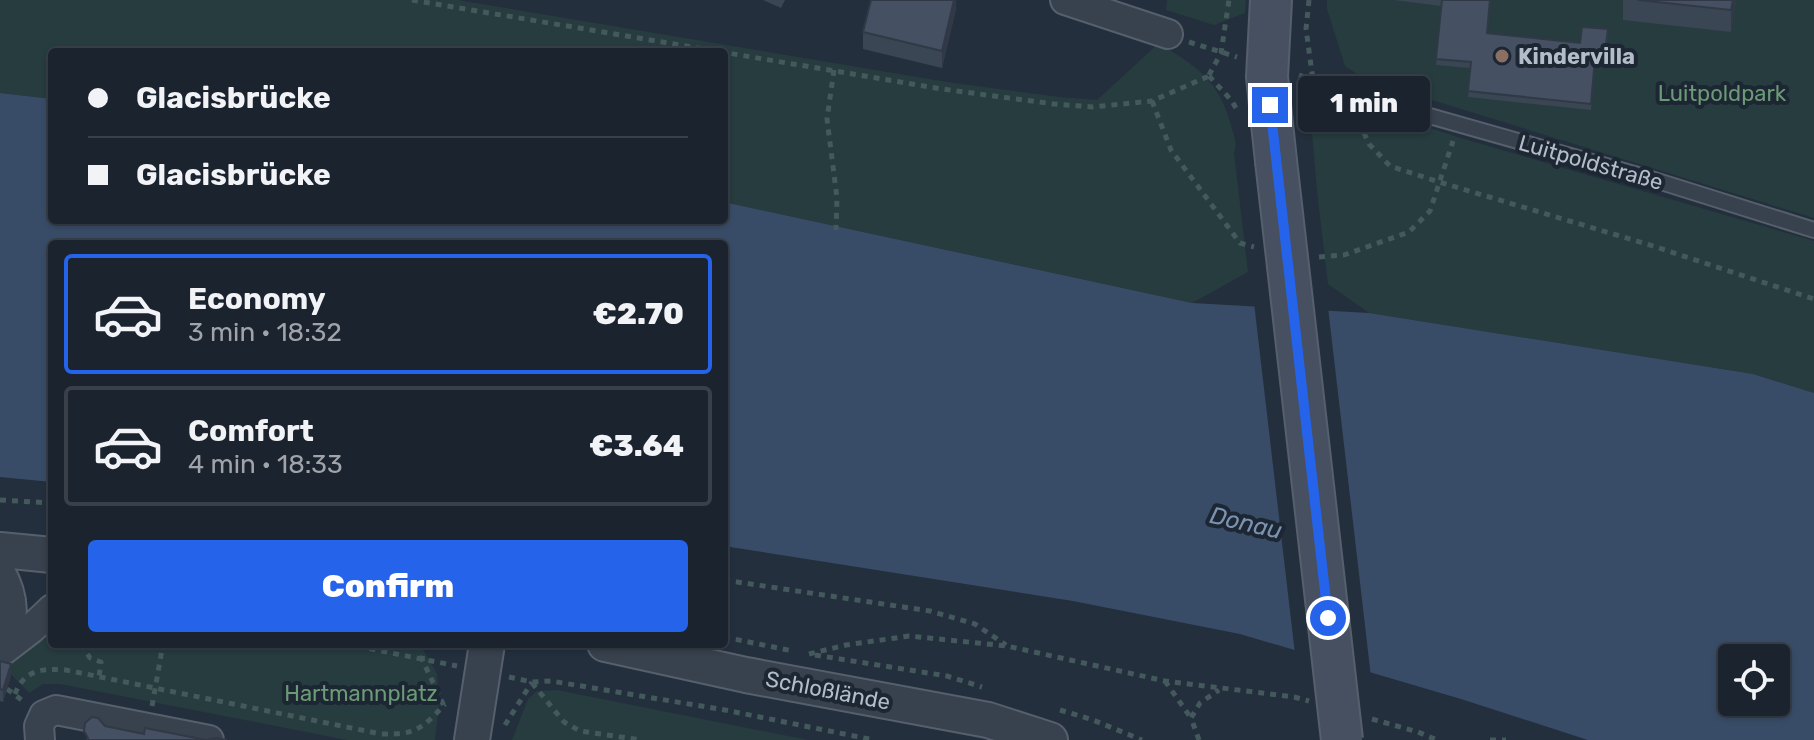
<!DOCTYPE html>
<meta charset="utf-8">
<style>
:root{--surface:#1b232e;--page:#282f3a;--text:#f1f3f6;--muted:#a0a4aa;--line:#39404a;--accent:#2563eb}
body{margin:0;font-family:Rubik,sans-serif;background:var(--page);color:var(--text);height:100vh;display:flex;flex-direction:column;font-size:30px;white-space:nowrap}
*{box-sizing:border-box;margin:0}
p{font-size:26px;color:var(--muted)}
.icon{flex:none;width:44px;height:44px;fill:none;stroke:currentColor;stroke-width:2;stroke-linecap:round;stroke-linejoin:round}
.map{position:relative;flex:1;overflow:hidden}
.panel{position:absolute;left:48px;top:240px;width:680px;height:408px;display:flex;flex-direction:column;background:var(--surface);border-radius:8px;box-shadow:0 2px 6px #0004,0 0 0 2px var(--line)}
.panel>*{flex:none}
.guide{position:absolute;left:48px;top:48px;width:680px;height:176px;border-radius:8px;box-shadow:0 2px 6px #0004,0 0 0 2px var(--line);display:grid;align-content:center;height:176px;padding:0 40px;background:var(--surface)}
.buttons{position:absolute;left:1718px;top:644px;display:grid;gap:16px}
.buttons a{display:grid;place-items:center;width:72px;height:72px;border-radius:8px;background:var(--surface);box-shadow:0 2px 6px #0004,0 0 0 2px var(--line);font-size:40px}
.end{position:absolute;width:36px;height:36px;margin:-18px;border:10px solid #2563eb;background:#fff;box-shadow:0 0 0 4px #fff}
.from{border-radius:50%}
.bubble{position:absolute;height:56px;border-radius:8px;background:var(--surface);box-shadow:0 2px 6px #0004,0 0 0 2px var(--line);font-size:26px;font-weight:800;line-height:56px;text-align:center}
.guide b{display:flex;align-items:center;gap:28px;height:76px;font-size:30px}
.guide b+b{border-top:2px solid var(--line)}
.guide i{width:20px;height:20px;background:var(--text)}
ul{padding:14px 0 0;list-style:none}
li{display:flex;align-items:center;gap:24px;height:120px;margin:0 16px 12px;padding:0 24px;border:4px solid var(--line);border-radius:8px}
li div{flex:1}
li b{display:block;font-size:30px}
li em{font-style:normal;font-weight:800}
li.current{border-color:var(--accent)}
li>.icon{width:72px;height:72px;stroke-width:1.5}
.action{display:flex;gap:16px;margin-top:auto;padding:16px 40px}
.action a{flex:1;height:92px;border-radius:8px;background:var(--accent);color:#fff;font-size:32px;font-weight:800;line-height:92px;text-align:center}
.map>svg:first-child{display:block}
</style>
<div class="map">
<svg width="1814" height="740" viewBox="0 0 1814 740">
<rect width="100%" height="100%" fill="#242f3e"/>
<g fill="#263c3f">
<path d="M0 0H458L947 82 1059 97 1097 100 1159 43C1195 66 1218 79 1230 122 1233 133 1238 142 1234 153L1248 272 1192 303 724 202V52H52V99L0 93Z"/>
<polygon points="1167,0 1246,0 1245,13 1214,25 1166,10"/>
<polygon points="1327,0 1814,0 1814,218 1364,79 1345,66 1327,9"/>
<polygon points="1342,100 1461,138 1814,241 1814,393 1753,374 1369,313 1328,284 1317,191 1312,132"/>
<polygon points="52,625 52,644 420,644 437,674 439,703 435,740 347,740 60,684 43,684 29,693 5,668"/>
<polygon points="557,690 808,740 512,740 528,699 537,691"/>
</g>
<path fill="#394c67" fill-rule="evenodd" d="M0 93 52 99V220H724V202L1192 303 1369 313 1753 374 1814 393V740H1588L1461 699 1240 634 1073 601 724 546V244H52V482L0 477ZM1732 658H1776V702H1732Z"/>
<polygon fill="#242f3e" points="1254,303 1328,307 1371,677 1295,654"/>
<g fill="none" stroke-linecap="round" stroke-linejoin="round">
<defs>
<polyline id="service" points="1366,98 1645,177 1814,230"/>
<g id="minor">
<polyline points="1065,0 1168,34"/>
<path d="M0 571C16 599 14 619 4 649"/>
<polyline points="1,652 31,629 52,609"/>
<polyline points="40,740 39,726 44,715 56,710 209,740"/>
</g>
<g id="tertiary">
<polyline points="0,550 52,555"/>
<polyline points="605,644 746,675 988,720 1050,740"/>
<polyline points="472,740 487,644"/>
</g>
<polyline id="secondary" points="1271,0 1267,77 1276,161"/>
</defs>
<use href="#service" stroke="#565f6c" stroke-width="18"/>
<use href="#minor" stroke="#565f6c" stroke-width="32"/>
<use href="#tertiary" stroke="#565f6c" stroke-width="38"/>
<use href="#secondary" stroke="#565f6c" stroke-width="44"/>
<g stroke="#44595c" stroke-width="5" stroke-dasharray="6 6" stroke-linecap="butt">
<polyline points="412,0 942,89 1054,104 1093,107 1152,101 1209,76"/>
<polyline points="1309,0 1306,29 1313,80"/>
<polyline points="1189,42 1237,57"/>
<polyline points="834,70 827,119 837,198 836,230"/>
<polyline points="1209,75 1221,53 1229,0"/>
<polyline points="1299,75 1350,93"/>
<polyline points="1209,76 1232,101 1238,112"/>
<polyline points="1152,101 1171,150 1240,243 1254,247"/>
<polyline points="1354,111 1369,144 1390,166 1439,182 1650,245 1814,299"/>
<polyline points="1305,132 1314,117 1339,89"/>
<polyline points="1319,257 1344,255 1409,232 1430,211 1453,141"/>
<polyline points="0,500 52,503"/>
<polyline points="724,580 930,611 975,624 1006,645"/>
<polyline points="724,637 793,651"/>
<polyline points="81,644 90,658 101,662 99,677"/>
<polyline points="346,644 457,666"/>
<polyline points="425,644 422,659 444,706"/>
<polyline points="809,654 846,645 909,636 1007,646 1165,681 1294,697 1309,701"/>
<polyline points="815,655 947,676 982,687"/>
<polyline points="509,677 532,682 551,681 725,710 874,740"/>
<polyline points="1165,681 1191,718"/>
<polyline points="532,683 564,722 580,731 641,740"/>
<polyline points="7,689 23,701"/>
<path d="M15 694C24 670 42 668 66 670L381 734C415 735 422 729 445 704"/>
<polyline points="152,706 163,644"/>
<polyline points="1060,710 1093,720 1142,740"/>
<polyline points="1372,719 1418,732 1437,740"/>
<polyline points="505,725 532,682"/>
<polyline points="1199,740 1191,718 1200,703 1219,690"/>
<polyline points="1490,740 1506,740"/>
</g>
<use href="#service" stroke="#38414e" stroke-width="14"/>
<use href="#minor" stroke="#38414e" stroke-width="28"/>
<use href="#tertiary" stroke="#38414e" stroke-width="34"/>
<use href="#secondary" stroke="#465061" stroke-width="40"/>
<defs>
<polyline id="secondary-bridge" points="1276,161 1342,740"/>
</defs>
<use href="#secondary-bridge" stroke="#565f6c" stroke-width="44" stroke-linecap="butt"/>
<use href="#secondary-bridge" stroke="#465061" stroke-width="40"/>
</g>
<g fill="#3b4654">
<polygon points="763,0 785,0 781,8"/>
<polygon points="956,0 956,9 942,68 863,49 863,32"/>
<polygon points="1394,0 1491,0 1487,33 1580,43 1608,36 1604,65 1595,64 1591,110 1468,97 1470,68 1436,65 1441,6"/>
<polygon points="1623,0 1736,0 1731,32 1623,20"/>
<polygon points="0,661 11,676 3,702 0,701"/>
</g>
<g fill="#303945">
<polygon points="954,0 956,0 956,9 942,68 942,51"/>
<polygon points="1733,0 1736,0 1731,32 1731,10"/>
<polygon points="11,664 11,676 3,702 3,690"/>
</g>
<g fill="#455162" stroke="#303945" stroke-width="2">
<polygon points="871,0 954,0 942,51 863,32"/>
<polygon points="1442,0 1490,0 1487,33 1580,43 1582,27 1608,29 1604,59 1595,58 1591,104 1468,91 1471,62 1436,59"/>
<polygon points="1638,0 1733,0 1731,10"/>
<polygon points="0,661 11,664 3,690 0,689"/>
<polygon points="92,717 98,718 105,726 144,734 145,728 206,740 216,738 227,740 87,740 88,738 84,731 85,723"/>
</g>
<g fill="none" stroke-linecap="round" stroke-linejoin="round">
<polyline stroke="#2563eb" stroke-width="10" points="1270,105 1328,618"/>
</g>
<circle fill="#8d6e63" stroke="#1d2633" stroke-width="3" cx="1502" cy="56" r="8"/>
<g text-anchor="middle" stroke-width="8" stroke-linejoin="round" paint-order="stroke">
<g font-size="22" font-weight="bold" fill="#b4bcc9" stroke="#1d2633" text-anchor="start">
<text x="1518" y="64">Kindervilla</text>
</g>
<g font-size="22" fill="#6b9a76" stroke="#1d2633">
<text x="1722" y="101">Luitpoldpark</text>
<text x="361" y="701">Hartmannplatz</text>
</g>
<g font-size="22" fill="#b4bcc9" stroke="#1d2633">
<text transform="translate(1591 162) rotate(16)" y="8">Luitpoldstraße</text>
<text transform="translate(828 690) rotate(11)" y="8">Schloßlände</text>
</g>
<g font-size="24" font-style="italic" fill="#7c92b1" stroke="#1d2633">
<text transform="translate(1246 523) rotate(13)" y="8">Donau</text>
</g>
</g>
</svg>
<div class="buttons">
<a><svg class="icon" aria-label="locate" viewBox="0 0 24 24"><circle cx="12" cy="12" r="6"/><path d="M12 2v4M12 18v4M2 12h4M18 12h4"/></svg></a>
</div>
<i class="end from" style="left:1328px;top:618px"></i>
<i class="end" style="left:1270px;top:105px"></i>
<div class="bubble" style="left:1298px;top:76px;width:132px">1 min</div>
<div class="guide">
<b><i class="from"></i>Glacisbrücke</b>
<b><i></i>Glacisbrücke</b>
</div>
<section class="panel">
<ul>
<li class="current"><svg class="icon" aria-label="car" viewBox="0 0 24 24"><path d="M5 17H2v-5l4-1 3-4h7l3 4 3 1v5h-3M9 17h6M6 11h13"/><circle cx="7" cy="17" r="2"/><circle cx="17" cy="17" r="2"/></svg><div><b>Economy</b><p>3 min · 18:32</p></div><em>€2.70</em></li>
<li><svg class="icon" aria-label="car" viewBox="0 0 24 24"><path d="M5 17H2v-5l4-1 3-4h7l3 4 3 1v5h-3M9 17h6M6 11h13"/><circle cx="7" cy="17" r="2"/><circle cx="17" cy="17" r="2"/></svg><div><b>Comfort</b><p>4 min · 18:33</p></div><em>€3.64</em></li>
</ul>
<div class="action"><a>Confirm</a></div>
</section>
</div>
